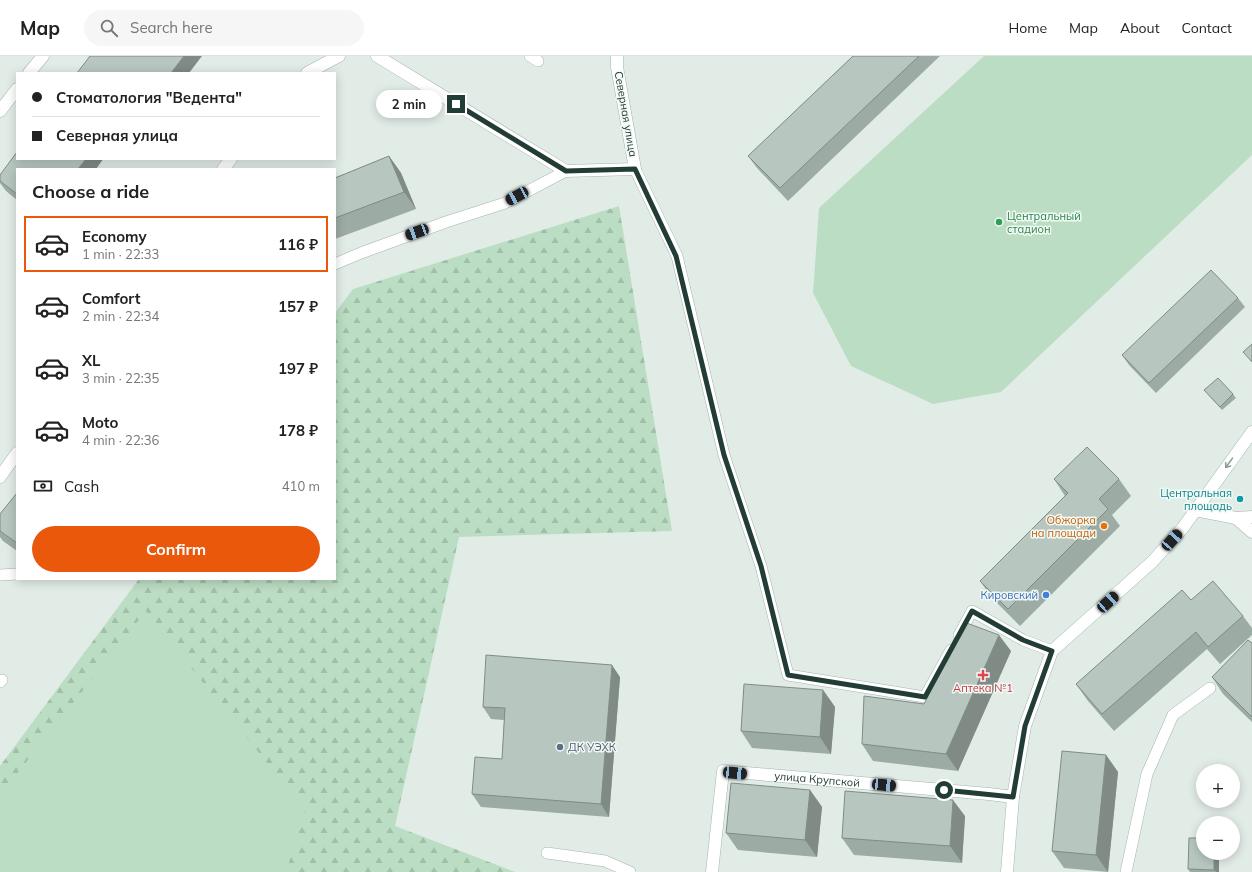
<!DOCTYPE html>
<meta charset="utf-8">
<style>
:root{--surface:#fff;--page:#f6f6f6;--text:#222;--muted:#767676;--line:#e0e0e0;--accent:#ea580c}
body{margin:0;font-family:Mulish,sans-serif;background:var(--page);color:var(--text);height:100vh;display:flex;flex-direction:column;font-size:15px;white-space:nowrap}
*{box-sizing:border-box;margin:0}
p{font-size:13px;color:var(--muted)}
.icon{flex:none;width:22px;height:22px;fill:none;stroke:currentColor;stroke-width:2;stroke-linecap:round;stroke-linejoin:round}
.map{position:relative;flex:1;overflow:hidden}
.side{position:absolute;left:16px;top:112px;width:320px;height:412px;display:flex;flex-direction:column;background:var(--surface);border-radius:0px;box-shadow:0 2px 10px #0003}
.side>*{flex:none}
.hud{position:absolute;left:16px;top:16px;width:320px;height:88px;border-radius:0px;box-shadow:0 2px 10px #0003;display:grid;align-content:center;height:88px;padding:0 16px;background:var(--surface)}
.controls{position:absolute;left:1196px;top:708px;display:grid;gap:8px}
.controls a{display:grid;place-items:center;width:44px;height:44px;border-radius:50%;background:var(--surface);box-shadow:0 2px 10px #0003;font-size:20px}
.end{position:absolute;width:18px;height:18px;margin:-9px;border:5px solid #223d35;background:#fff;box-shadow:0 0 0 2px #fff}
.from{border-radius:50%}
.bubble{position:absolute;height:28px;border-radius:14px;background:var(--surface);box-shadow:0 2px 10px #0003;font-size:13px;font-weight:700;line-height:28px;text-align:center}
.car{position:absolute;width:12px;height:24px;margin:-12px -6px;border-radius:5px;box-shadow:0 0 3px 1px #0007;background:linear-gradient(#222 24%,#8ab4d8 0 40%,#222 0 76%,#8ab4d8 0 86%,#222 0)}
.hud b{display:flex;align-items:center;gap:14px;height:38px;font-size:15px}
.hud b+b{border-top:1px solid var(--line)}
.hud i{width:10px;height:10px;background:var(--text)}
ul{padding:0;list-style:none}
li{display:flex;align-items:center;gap:12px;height:56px;margin:0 8px 6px;padding:0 8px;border:2px solid transparent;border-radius:0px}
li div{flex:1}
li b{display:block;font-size:15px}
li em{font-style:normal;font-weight:700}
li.current{border-color:var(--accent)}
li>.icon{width:36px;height:36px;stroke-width:1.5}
h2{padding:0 16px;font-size:18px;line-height:48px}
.pay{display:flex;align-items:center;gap:10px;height:44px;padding:0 16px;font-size:15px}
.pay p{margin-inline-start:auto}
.button{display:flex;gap:8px;margin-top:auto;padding:8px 16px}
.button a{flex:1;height:46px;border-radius:24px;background:var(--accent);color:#fff;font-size:16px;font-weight:700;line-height:46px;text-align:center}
header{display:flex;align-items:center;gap:24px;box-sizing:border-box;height:56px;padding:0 20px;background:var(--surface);border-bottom:1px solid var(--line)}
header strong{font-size:19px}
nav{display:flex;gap:22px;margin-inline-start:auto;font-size:14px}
.search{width:280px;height:36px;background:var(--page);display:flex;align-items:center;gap:10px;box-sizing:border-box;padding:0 14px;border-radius:22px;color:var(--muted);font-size:15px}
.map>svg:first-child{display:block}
</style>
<header>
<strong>Map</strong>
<div class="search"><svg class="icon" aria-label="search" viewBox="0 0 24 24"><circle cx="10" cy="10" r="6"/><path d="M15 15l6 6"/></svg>Search here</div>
<nav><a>Home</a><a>Map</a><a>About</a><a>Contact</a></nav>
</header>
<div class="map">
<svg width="1252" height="816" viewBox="0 0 1252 816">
<defs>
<pattern id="forest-firs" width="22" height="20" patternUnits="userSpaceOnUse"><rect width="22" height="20" fill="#bbddc3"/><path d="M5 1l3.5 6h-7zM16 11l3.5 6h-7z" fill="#a0bfa8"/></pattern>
</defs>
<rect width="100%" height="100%" fill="#e2ece7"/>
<polygon fill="url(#forest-firs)" points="619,150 672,475 459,481 395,770 515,816 0,816 0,710 139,523 335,523 335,257 353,233"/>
<g fill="#bbddc3">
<polygon points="984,0 1252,0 1252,99 1001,336 933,348 851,310 813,237 819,152"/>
<polygon points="146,555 305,755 286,816 0,816 0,739"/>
</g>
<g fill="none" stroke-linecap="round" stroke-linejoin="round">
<defs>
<g id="service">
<polyline points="530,0 538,5"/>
<polyline points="635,113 677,200 724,399 761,510 788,619 925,641 951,594"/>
<polyline points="335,208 361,197 446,166 505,147 566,115"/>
<polyline points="0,519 17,518"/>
<polyline points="959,579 972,555 1023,584 1052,595"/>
<polyline points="0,626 2,624"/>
<polyline points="547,797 605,805 630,816"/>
<polyline points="1126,816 1147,718 1173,659 1210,632"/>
</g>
<g id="minor">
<polyline points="377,0 566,115 635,113 617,11 617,0"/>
<polyline points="29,17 43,0"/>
<polyline points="307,17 339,0"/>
<polyline points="0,55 17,33"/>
<polyline points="223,113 231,103"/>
<polyline points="0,421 17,397"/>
<polyline points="1236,462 1252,476"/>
<path id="s1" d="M712 816 723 715 989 738 1013 741"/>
</g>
<polyline id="tertiary" points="1195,454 1236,462 1252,461"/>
<polyline id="secondary" points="1007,816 1013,741 1025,670 1052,595 1152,506 1182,473 1252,376"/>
</defs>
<use href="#service" stroke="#a5b4ae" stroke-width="12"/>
<use href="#minor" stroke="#a5b4ae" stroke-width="13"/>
<use href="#tertiary" stroke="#a5b4ae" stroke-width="13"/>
<use href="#secondary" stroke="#a0b8af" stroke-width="13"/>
<use href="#service" stroke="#fff" stroke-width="11"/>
<use href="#minor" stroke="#fff" stroke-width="12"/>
<use href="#tertiary" stroke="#fff" stroke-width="12"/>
<use href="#secondary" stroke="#fff" stroke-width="12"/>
</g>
<g fill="#9daba5">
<polygon points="853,0 940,0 788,145 757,112 748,100"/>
<polygon points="389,100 401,117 416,153 335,183 335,122"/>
<polygon points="17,103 103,103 96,113 17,113 17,144 6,135 0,127 0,119"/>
<polygon points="1238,242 1245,251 1156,337 1129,309 1122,299"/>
<polygon points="1204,334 1233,338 1236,342 1222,354"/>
<polygon points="1054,423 1119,423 1131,440 1112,459 1120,470 1020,570 992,542 980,525 1065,440"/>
<polygon points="17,437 17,495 3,485 0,481 0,458"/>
<polygon points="1191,544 1243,560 1252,572 1252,579 1220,608 1207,593 1114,675 1088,645 1076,628"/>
<polygon points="1252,587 1252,666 1223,638 1212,621"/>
<polygon points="1011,595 958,715 873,705 862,688 924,648"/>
<polygon points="620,621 609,761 481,751 472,738 502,703 504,664 491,663 483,651"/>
<polygon points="823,634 835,651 831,698 752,692 741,675"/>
<polygon points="1106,699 1118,716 1108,816 1064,812 1052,795"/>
<polygon points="810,734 822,751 817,801 738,794 726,777"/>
<polygon points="965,760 962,807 854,799 842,782"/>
<polygon points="1203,797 1219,797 1219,816 1190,816 1188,813"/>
</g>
<g fill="#808b86">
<polygon points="184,0 202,0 189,17 171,17"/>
<polygon points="389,100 401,117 416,153 404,136"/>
<polygon points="86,103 103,103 96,113 78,113"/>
<polygon points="999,579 1011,595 958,715 946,698"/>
<polygon points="612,609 620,621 609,761 601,748"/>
<polygon points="823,634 835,651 831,698 820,681"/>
<polygon points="1106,699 1118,716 1108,816 1096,799"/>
<polygon points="810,734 822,751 817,801 805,784"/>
<polygon points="953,744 965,760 962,807 950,790"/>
<polygon points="1214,797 1219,797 1219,816 1216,816 1214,814"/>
</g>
<g fill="#b7c7c0" stroke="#808b86">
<polygon points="90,0 184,0 171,17 77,17"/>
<polygon points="853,0 919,0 780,132 748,100"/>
<polygon points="17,96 17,103 86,103 78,113 17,113 17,138 0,125 0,119"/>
<polygon points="389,100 404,136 335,162 335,122"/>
<polygon points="1211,214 1238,242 1149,327 1122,299"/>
<polygon points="1252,288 1252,306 1243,296"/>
<polygon points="1218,322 1233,338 1220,351 1204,334"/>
<polygon points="1087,391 1119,423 1099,443 1108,453 1008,553 980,525 1068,437 1054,423"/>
<polygon points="17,437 17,487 0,475 0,458"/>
<polygon points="1213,525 1243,560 1208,591 1196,576 1102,658 1076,628 1182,534 1191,544"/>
<polygon points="964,566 999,579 946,698 862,688 864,640 924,648"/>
<polygon points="1248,584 1252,587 1252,661 1212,621"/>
<polygon points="486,599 612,609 601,748 472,738 475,701 502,703 505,652 483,651"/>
<polygon points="744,628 823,634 820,681 741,675"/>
<polygon points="1062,695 1106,699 1096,799 1052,795"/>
<polygon points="731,727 810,734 805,784 726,777"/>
<polygon points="845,735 953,744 950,790 842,782"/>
<polygon points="1189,782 1203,782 1203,797 1214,797 1214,814 1188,813"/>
</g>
<defs><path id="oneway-shaft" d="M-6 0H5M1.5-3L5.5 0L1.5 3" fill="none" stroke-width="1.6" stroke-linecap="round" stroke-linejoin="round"/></defs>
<use stroke="#909e9a" href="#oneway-shaft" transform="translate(1229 407) rotate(126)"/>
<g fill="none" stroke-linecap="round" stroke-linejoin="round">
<polyline stroke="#223d35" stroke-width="5" points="456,48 566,115 635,113 676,200 724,399 761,510 788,619 925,641 972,555 1023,584 1052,595 1025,670 1013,741 944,734"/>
</g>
<circle fill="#2e9e5b" stroke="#f2f9f5" stroke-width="1.5" cx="999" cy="166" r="4"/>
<circle fill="#0f9aa8" stroke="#f2f9f5" stroke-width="1.5" cx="1240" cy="443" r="4"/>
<circle fill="#e8710a" stroke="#f2f9f5" stroke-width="1.5" cx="1104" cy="470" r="4"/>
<circle fill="#3f7fe0" stroke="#f2f9f5" stroke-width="1.5" cx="1046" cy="539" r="4"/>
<path fill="#e0444e" stroke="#f2f9f5" stroke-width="1.5" d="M981 613h4v4h4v4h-4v4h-4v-4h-4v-4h4z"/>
<circle fill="#5c6f8a" stroke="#f2f9f5" stroke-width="1.5" cx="560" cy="691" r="4"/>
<g text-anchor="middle" stroke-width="3" stroke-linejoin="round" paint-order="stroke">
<g font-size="11" fill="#223d35" stroke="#f2f9f5">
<text transform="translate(626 58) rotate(80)" y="4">Северная улица</text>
<text dy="4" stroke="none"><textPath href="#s1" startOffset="196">улица Крупской</textPath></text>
</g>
<g font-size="11" fill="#27864d" stroke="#f2f9f5" text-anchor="start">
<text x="1007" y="164">Центральный<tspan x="1007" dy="13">стадион</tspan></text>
</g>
<g font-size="11" fill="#0d838f" stroke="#f2f9f5" text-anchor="end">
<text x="1232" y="441">Центральная<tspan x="1232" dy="13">площадь</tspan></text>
</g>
<g font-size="11" fill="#c56008" stroke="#f2f9f5" text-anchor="end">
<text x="1096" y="468">Обжорка<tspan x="1096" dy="13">на площади</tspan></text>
</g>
<g font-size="11" fill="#366cbe" stroke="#f2f9f5" text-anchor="end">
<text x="1038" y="543">Кировский</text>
</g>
<g font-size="11" fill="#be3a42" stroke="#f2f9f5">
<text x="983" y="636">Аптека №1</text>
</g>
<g font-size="11" fill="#4e5e75" stroke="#f2f9f5" text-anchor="start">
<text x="568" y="695">ДК УЭХК</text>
</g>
</g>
</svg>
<div class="controls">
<a>+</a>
<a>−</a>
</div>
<i class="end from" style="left:944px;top:734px"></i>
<i class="end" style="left:456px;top:48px"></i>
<div class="bubble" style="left:376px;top:34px;width:66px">2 min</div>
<i class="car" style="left:517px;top:140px;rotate:242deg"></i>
<i class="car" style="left:417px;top:176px;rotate:250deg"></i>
<i class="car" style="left:1172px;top:484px;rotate:42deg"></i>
<i class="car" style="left:1108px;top:546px;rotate:48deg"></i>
<i class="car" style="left:735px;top:717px;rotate:95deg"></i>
<i class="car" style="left:884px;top:729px;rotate:95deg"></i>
<div class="hud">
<b><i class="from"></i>Стоматология &quot;Ведента&quot;</b>
<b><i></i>Северная улица</b>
</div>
<section class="side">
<h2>Choose a ride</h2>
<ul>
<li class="current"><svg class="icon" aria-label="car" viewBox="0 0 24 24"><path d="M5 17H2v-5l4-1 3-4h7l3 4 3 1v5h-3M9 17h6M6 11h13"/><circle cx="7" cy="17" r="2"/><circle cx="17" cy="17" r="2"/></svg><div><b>Economy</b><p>1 min · 22:33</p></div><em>116 ₽</em></li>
<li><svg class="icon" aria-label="car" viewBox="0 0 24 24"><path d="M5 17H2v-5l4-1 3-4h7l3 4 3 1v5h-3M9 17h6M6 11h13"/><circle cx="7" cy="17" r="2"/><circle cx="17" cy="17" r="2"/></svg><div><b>Comfort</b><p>2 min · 22:34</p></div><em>157 ₽</em></li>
<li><svg class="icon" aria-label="car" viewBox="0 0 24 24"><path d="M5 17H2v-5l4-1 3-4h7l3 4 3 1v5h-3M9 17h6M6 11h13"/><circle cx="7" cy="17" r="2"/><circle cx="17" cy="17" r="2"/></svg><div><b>XL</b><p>3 min · 22:35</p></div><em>197 ₽</em></li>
<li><svg class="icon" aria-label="car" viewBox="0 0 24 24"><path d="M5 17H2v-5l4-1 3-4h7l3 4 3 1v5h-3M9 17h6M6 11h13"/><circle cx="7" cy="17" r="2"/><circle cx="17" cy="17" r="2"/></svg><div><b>Moto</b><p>4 min · 22:36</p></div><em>178 ₽</em></li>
</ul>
<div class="pay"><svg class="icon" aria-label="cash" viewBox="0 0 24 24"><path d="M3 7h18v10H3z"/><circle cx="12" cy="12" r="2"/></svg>Cash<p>410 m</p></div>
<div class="button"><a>Confirm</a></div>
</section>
</div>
